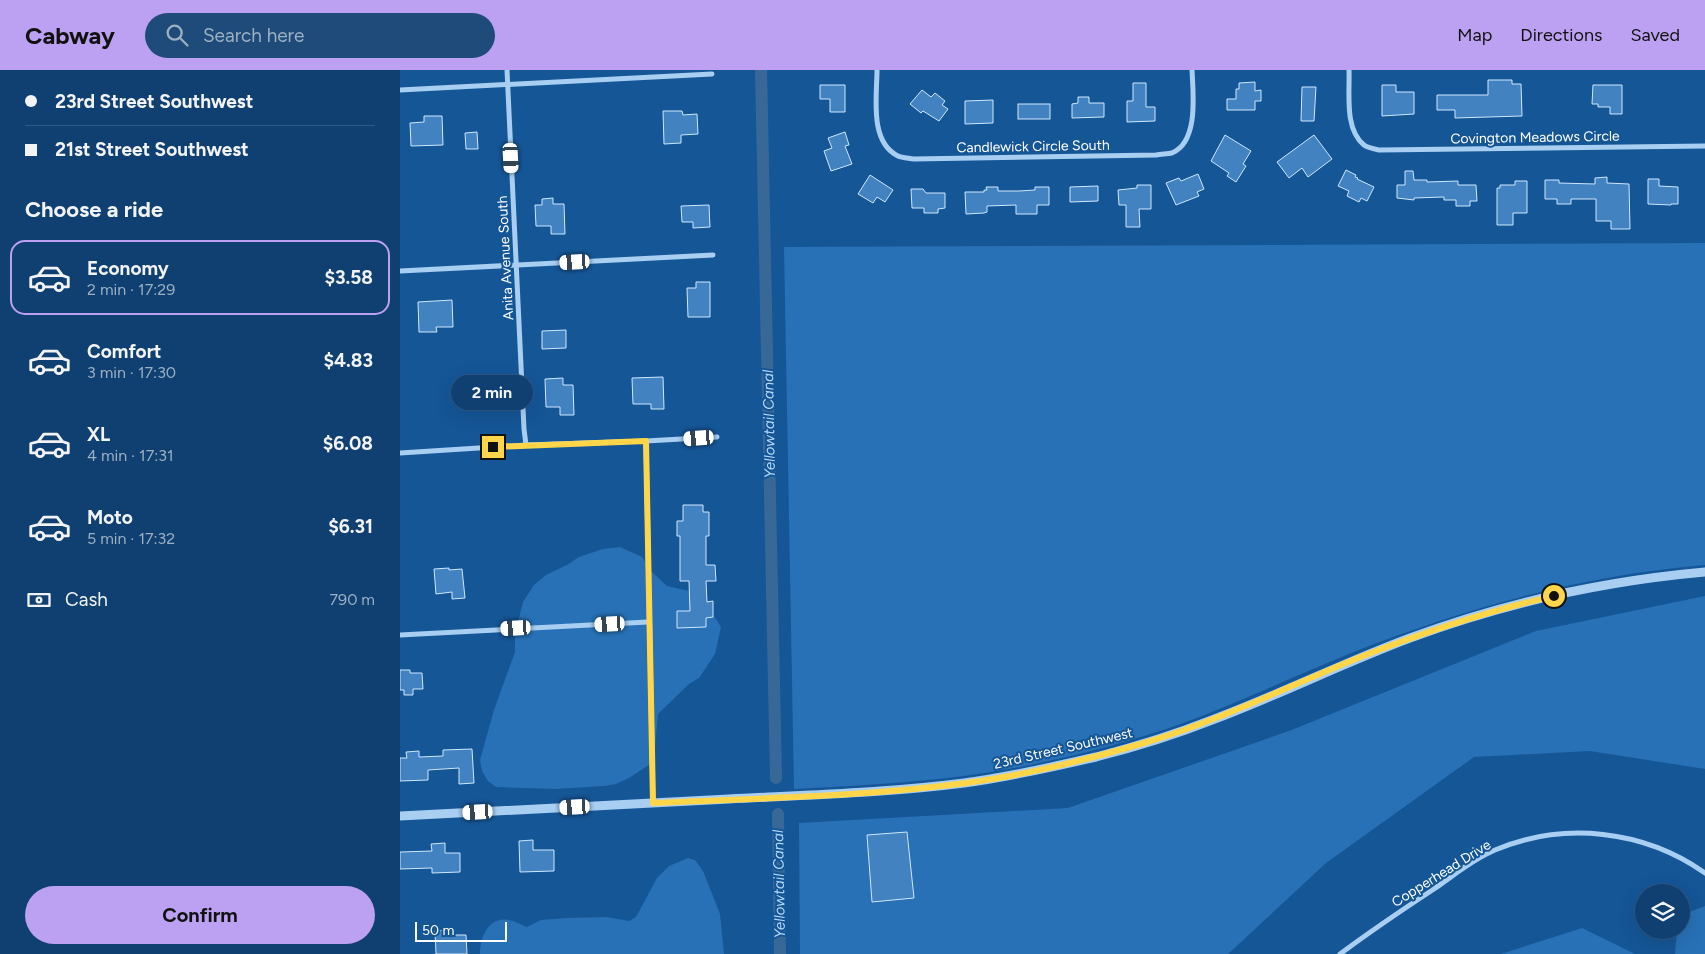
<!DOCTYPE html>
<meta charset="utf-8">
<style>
:root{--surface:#104071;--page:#1e4b79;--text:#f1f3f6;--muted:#9cafc3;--line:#305984;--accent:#bca0f2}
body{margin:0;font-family:Figtree,sans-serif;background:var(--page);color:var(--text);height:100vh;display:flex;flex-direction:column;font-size:19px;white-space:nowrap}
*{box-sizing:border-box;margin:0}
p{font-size:16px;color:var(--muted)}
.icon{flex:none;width:28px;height:28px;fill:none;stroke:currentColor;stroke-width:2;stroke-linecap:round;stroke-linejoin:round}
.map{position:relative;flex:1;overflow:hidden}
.details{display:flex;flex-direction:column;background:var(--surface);width:400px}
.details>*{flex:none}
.hud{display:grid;align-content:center;height:110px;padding:0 25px;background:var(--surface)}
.buttons{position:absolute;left:1235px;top:814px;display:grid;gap:10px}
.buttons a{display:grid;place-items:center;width:55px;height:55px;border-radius:50%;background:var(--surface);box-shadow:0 5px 20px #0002,0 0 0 1px var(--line);font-size:25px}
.scale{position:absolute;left:15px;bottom:12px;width:92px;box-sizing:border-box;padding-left:5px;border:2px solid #fff;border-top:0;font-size:14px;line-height:18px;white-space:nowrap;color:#fff;-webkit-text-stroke:4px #155697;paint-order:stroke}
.end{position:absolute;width:22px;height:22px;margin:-11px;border:6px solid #ffd54a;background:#111;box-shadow:0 0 0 2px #111}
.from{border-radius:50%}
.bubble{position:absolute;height:35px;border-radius:18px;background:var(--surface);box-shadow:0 5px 20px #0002,0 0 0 1px var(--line);font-size:16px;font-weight:700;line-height:35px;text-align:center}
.car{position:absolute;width:15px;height:30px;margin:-15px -8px;border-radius:6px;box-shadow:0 0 4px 1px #0007;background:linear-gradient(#fff 24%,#345 0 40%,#fff 0 76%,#345 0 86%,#fff 0)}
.hud b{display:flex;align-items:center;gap:18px;height:48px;font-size:19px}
.hud b+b{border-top:1px solid var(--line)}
.hud i{width:12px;height:12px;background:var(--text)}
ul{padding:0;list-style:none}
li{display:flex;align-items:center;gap:15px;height:75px;margin:0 10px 8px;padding:0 15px;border:2px solid transparent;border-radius:15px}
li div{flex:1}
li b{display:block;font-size:19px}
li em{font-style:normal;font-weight:700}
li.current{border-color:var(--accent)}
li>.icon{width:45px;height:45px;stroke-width:1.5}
h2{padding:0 25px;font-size:22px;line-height:60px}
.pay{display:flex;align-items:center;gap:12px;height:55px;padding:0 25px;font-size:19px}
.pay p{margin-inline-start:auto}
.cta{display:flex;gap:10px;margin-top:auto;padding:10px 25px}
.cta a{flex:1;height:58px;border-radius:30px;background:var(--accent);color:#111;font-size:20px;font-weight:700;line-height:58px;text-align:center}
header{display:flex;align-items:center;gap:30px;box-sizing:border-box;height:70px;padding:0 25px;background:var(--accent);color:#111}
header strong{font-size:24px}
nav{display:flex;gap:28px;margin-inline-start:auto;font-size:18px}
.search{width:350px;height:45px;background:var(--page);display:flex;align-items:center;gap:12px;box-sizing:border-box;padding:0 18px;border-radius:28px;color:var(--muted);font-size:19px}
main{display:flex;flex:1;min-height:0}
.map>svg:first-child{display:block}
</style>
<header>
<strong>Cabway</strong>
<div class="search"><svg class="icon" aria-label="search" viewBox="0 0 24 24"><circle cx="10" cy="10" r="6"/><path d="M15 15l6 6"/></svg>Search here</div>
<nav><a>Map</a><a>Directions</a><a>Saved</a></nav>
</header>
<main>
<section class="details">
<div class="hud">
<b><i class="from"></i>23rd Street Southwest</b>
<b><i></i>21st Street Southwest</b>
</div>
<h2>Choose a ride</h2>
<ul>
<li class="current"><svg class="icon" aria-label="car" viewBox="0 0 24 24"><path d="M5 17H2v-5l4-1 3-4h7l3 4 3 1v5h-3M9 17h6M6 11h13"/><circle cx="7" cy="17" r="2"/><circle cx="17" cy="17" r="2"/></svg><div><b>Economy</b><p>2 min · 17:29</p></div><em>$3.58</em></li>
<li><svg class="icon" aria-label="car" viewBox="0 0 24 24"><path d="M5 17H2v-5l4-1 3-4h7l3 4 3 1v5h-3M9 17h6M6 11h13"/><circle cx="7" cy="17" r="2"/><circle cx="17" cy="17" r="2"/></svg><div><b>Comfort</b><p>3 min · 17:30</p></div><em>$4.83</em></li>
<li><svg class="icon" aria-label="car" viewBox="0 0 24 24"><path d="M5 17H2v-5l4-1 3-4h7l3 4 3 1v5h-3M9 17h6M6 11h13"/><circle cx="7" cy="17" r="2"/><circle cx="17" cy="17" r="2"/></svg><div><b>XL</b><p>4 min · 17:31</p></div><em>$6.08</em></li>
<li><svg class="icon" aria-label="car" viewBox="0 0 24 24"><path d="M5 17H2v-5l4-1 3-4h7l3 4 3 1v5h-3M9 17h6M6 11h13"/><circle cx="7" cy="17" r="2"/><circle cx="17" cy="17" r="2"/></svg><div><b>Moto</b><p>5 min · 17:32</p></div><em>$6.31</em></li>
</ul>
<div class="pay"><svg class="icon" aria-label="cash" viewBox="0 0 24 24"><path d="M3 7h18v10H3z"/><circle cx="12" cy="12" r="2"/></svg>Cash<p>790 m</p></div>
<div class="cta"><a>Confirm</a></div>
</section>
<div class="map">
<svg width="1305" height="884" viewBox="0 0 1305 884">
<rect width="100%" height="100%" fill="#155697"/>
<g fill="#2871b6">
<path d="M1305 173V495C1185 505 1068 537 956 581 891 607 829 638 763 660 698 681 631 697 564 706 508 713 451 716 394 719L384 177Z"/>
<polygon points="220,477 242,487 252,502 267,516 293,522 301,526 321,557 315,584 299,608 289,614 258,644 255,677 249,695 229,708 216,714 204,716 155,719 96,717 88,711 82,701 80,690 94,640 115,582 115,564 123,532 134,515 146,505 167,495 179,487 203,479"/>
<polygon points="1305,526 1305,699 1190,681 1074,687 926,793 828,884 400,884 399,753 668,738 889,661 1136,561"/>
<path d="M288 788 295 790 303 801 320 844 324 884H80C80 868 88 846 109 850 115 851 122 855 127 857L141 850 167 848 206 847 229 851 236 847 257 808 269 796Z"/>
<polygon points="1305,836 1305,884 1275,884 1277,860 1281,860 1281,845"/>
<polygon points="1182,858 1235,884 1101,884"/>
</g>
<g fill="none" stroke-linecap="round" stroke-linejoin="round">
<g stroke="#386897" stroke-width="12">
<polyline points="361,0 376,708"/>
<polyline points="378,744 380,884"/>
</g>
</g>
<g fill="#4282c0" stroke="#cfe7fc">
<polygon points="1088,10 1112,10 1112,14 1121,14 1122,46 1055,48 1055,40 1037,40 1037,25 1088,25"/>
<polygon points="855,12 855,21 861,20 861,31 855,31 855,40 827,40 827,29 836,29 836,19 839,19 839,13"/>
<polygon points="733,13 746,13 746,37 755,37 755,51 727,52 727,31 733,31"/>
<polygon points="420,15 445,15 445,42 430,42 430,29 420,29"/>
<polygon points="982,15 996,15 996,22 1014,22 1014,44 982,46"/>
<polygon points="1193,15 1222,15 1222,44 1210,44 1210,37 1198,37 1198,34 1192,34"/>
<polygon points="902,17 916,17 914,51 901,51"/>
<polygon points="522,20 531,27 535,23 545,31 542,35 548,39 539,51 523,41 521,43 510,34"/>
<polygon points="678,27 689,27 689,33 704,33 704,47 672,48 672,34 678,33"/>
<polygon points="593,30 593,53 565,54 565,31"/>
<rect x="618" y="34" width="32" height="15"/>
<polygon points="263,41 282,41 283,45 297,44 298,64 281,65 281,73 264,74"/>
<polygon points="24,46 42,46 43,75 11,76 10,53 24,52"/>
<polygon points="77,62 78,79 66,79 65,63"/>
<polygon points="445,62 449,75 445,76 452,94 431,101 424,81 432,78 428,68"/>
<polygon points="825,65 851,81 843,94 846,96 836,112 827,106 829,103 811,91"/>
<polygon points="914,65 932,89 908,107 902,98 889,108 877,92"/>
<polygon points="946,100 956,105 955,107 958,108 957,109 974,117 967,131 961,128 959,132 947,126 949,121 938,116"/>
<polygon points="1005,101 1013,101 1014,110 1027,110 1027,112 1058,111 1058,115 1076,115 1077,131 1070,131 1070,136 1056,136 1056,130 1044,130 1044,127 1014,128 1014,130 997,128 997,115 1005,115"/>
<polygon points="798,104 804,119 797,122 799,126 776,135 766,113 779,108 781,111"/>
<polygon points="470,105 493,120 485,132 477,127 473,133 458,124"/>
<polygon points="1207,107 1207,113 1229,114 1230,159 1211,159 1211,151 1196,151 1196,129 1171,129 1171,134 1157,134 1157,129 1145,129 1145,110 1159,110 1159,113 1195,114 1195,108"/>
<polygon points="1248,109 1259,109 1259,116 1278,117 1278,134 1271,134 1271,135 1248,134"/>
<polygon points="1115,111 1127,111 1127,143 1113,143 1113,155 1097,155 1097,118 1100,118 1100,115 1115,115"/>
<polygon points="737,115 751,115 751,139 739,139 740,157 726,157 726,135 719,135 718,120 737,118"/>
<polygon points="698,116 698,131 670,132 670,117"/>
<polygon points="586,117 598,117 598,121 619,121 635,120 635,117 649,117 649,135 637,135 637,144 616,144 616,135 587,136 587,142 584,143 566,144 565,122 584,122 584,120 587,120"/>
<polygon points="511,119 523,119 526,123 545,123 545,138 538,139 538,143 524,143 524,138 512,138"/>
<polygon points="153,128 153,134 164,134 165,164 151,164 151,156 136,156 135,135 142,135 142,129"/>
<polygon points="309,135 310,157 293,158 293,152 282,152 281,136"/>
<polygon points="296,212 310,212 310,247 288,247 287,218 296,218"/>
<polygon points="52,230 53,257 36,257 37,262 19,262 18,232"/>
<polygon points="166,260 166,278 142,279 142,261"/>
<polygon points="263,307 264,339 251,339 251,334 233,334 232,308"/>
<polygon points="163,308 163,315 173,315 174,345 160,345 160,337 146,337 145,309"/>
<polygon points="283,435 303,435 303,442 309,442 309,466 306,466 306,495 315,495 316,511 306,511 307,532 313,531 313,547 306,548 306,557 277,558 277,541 290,541 289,511 280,511 280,466 277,466 277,451 283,451"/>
<polygon points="49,498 49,500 62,499 65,528 52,529 52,522 36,524 34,499"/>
<polygon points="0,600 10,600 10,603 22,603 23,619 13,619 13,625 4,625 4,620 0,620"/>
<polygon points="72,679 74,713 59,714 59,698 28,700 28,710 0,711 0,688 7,688 6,682 19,681 19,687 43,686 43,680"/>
<polygon points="507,762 514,828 472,832 467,765"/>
<polygon points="133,770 133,780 154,780 154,801 120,802 119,771"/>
<polygon points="45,773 45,783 60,783 60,802 32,803 32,798 0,799 0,782 32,781 31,774"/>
<polygon points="52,860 52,865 66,865 67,884 36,884 35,861"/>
</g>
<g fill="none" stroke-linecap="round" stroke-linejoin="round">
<g stroke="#a8cef2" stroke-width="5">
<polyline points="107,0 124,359 126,375"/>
<path d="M477 0C477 26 469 72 498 86 502 88 509 88 514 89L756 85C761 84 767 84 772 83 799 72 793 23 792 0"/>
<path d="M949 0C950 23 944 59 964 75 968 78 974 79 979 80L1305 76"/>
<polyline points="0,20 312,4"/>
<polyline points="0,201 313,185"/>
<polyline points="246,371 253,733"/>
<polyline points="0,383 126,375 246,371 317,367"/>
<polyline points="0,565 248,552"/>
<path d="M940 884C971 861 1002 840 1034 819 1053 806 1073 789 1095 780 1164 751 1244 760 1305 803"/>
</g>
<path stroke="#a8cef2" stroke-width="9" d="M0 746C110 740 220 735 329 729 408 725 486 723 564 713 609 707 653 697 696 687 735 677 774 665 812 650 879 625 943 593 1010 568 1104 533 1205 511 1305 502"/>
</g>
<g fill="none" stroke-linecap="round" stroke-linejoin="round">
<path stroke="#ffd54a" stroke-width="6" d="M93 377 246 371 253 733C357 728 462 727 566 713 626 705 686 690 744 673 818 651 887 617 958 588 1022 563 1087 541 1154 526"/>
</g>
<g text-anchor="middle" stroke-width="4" stroke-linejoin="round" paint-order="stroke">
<g font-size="14" fill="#fff" stroke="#155697">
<text transform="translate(1135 67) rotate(-1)" y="5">Covington Meadows Circle</text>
<text transform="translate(633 76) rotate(-1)" y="5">Candlewick Circle South</text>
<text transform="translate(105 188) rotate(-93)" y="5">Anita Avenue South</text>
<text transform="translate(663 678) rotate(-13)" y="5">23rd Street Southwest</text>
<text transform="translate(1041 803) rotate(-32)" y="5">Copperhead Drive</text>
</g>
<g font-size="15" font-style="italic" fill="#b4d8f9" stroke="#155697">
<text transform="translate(369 354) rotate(-91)" y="5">Yellowtail Canal</text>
<text transform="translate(379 814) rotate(-91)" y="5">Yellowtail Canal</text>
</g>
</g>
</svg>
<div class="buttons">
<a><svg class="icon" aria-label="layers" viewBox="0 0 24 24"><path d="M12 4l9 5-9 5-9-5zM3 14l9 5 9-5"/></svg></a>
</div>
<div class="scale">50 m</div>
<i class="end from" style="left:1154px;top:526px"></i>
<i class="end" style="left:93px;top:377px"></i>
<div class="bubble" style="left:51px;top:305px;width:82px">2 min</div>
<i class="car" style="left:111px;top:88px;rotate:177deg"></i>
<i class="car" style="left:175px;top:192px;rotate:267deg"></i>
<i class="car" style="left:299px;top:368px;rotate:266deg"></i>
<i class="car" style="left:210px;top:554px;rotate:267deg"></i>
<i class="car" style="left:116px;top:558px;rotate:267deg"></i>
<i class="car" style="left:175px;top:737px;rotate:267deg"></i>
<i class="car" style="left:78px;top:742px;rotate:267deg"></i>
</div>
</main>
